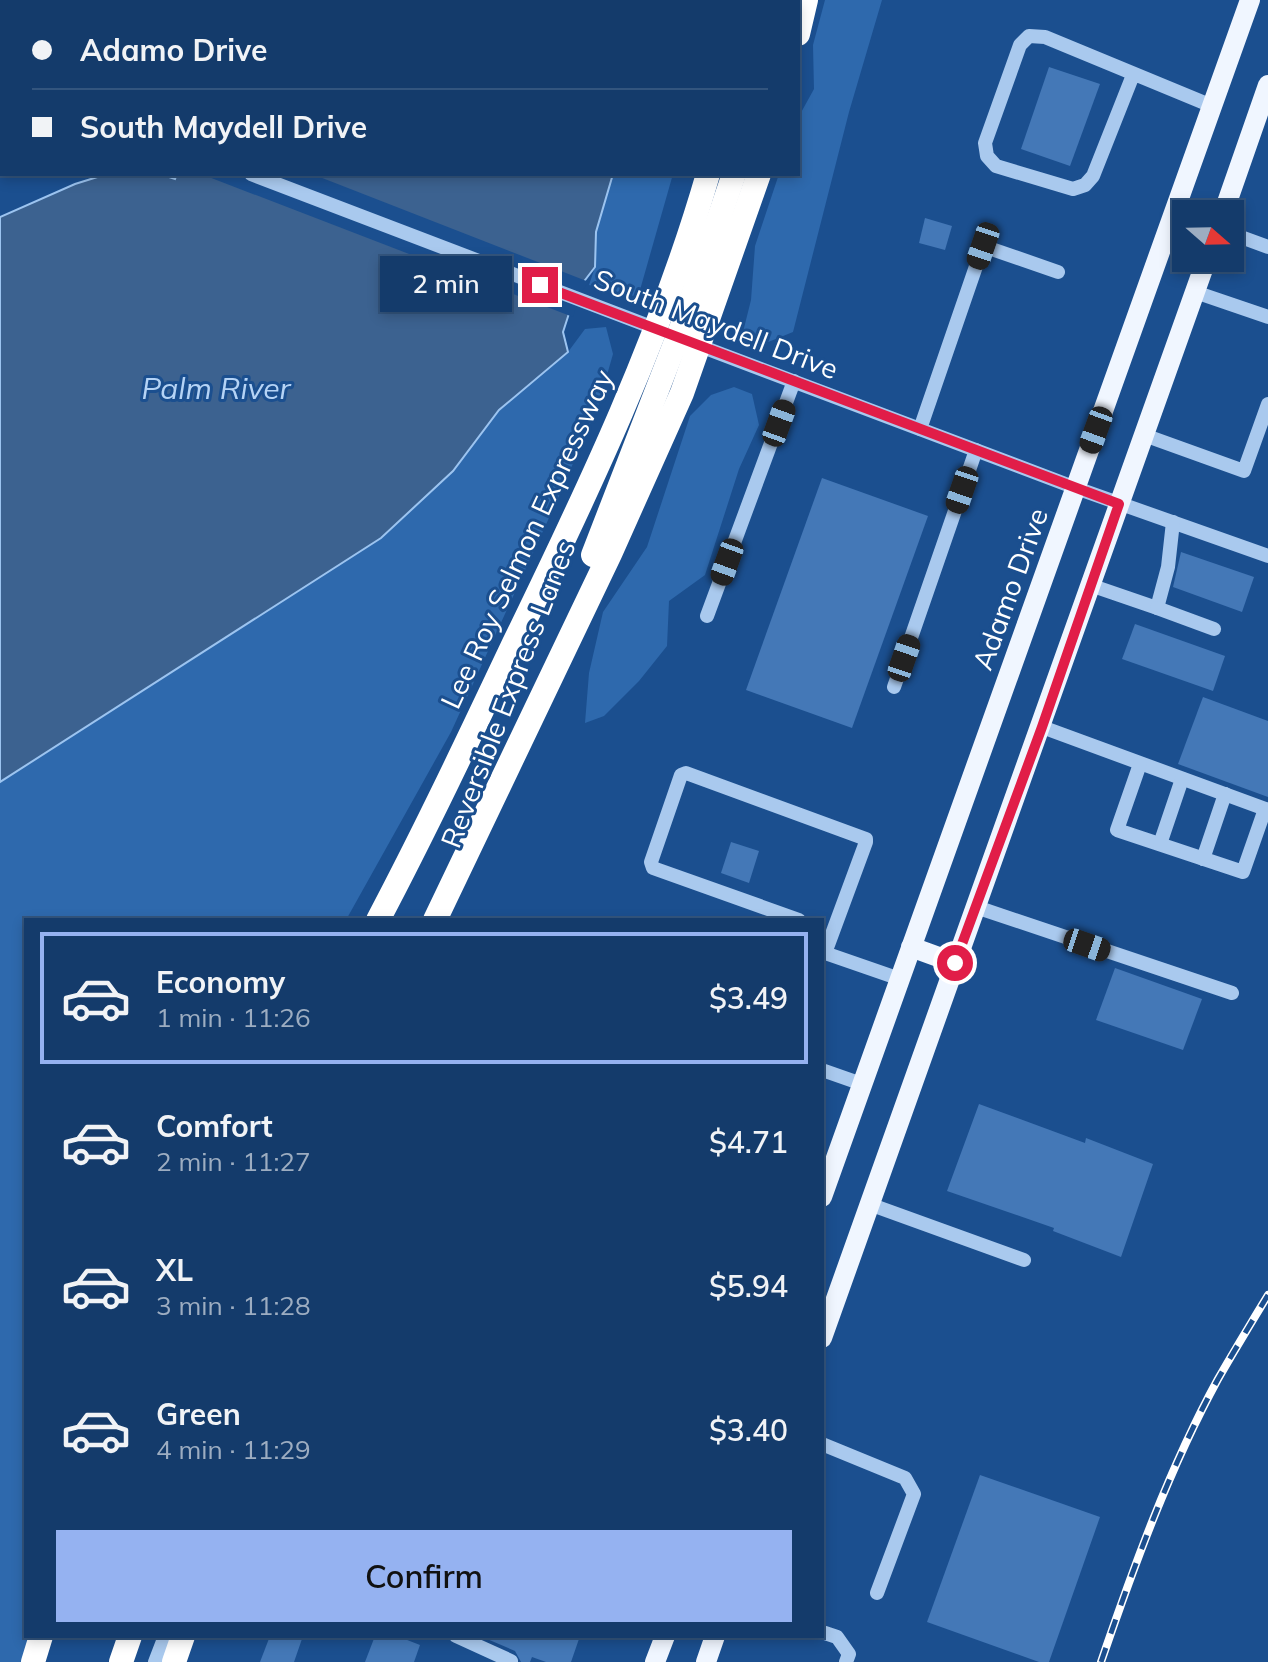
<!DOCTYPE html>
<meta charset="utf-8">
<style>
:root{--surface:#143b6b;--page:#214673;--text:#f1f3f6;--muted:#9dadc1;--line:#33557e;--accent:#95b2f1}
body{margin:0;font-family:Mulish,sans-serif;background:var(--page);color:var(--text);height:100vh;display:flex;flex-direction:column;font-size:30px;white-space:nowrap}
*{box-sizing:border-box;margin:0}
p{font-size:26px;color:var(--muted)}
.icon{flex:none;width:44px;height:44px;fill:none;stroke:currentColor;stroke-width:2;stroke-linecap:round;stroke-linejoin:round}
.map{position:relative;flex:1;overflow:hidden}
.sheet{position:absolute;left:24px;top:918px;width:800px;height:720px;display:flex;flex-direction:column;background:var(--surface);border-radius:0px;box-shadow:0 4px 12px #0003,0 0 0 2px var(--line)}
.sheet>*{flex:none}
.hud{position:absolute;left:0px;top:0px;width:800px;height:176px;box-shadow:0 4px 12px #0003,0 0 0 2px var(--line);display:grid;align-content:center;height:176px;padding:0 32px;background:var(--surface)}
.needle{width:52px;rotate:110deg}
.buttons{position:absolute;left:1172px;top:200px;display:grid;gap:16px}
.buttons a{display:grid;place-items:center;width:72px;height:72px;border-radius:0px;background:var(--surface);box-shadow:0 4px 12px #0003,0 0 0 2px var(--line);font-size:40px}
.end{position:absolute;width:36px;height:36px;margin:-18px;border:10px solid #e11d48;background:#fff;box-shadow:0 0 0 4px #fff}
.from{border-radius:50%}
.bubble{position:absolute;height:56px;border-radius:0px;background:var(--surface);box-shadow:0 4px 12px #0003,0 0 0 2px var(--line);font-size:26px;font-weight:600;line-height:56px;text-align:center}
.car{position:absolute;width:24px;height:48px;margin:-24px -12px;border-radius:10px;box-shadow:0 0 6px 2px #0007;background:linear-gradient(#222 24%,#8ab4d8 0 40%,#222 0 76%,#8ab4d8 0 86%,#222 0)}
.hud b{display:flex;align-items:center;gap:28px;height:76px;font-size:30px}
.hud b+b{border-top:2px solid var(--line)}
.hud i{width:20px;height:20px;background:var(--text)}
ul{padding:14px 0 0;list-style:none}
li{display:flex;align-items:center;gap:24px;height:132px;margin:0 16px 12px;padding:0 16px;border:4px solid transparent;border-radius:0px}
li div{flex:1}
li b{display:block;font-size:30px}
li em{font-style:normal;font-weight:600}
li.active{border-color:var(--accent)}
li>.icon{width:72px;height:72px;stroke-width:1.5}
.cta{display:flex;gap:16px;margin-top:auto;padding:16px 32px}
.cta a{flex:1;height:92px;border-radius:0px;background:var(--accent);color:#111;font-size:32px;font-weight:600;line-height:92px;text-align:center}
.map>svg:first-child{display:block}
</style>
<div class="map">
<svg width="1268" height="1662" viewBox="0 0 1268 1662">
<rect width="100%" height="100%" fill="#1b4f8f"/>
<g fill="#2e69ad">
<polygon points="825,0 882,0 849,112 793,332 758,346 742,336 751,300 755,246 779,174 798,174 798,118 814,89 813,45"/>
<polygon points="613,174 673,174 638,297 589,285 595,267 596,232"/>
<polygon points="606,327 613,354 599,403 559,496 451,732 346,920 26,920 26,1636 46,1636 38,1662 0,1662 0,782 381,538 453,471 499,410 568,352 585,329"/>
<polygon points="734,387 752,394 759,425 739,469 705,575 669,601 667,646 639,681 604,716 585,723 589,673 603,612 647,547 690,416 711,395"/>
</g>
<g fill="#3c6290" stroke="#9cc4f0" stroke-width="2">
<polygon points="256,0 670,0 254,2"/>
<polygon points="107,174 160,174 175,179 177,174 613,174 596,232 595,267 576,292 563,332 568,352 499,410 453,471 381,538 0,782 0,217 75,184"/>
</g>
<polygon fill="#1b4f8f" points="201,174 312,174 589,282 581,292 573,317"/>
<g fill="#4478b7">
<polygon points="1049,67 1100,84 1070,166 1021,149"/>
<polygon points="925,218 952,226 945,250 919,243"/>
<polygon points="822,478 928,516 852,728 746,690"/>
<polygon points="1181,552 1254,577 1242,612 1173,587"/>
<polygon points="1135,624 1225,656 1213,691 1122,659"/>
<polygon points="1203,697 1268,721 1268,797 1178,764"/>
<polygon points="731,842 759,851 749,883 721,873"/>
<polygon points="1115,968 1202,999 1183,1050 1096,1020"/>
<polygon points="979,1104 1085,1143 1086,1138 1153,1164 1121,1257 1053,1231 1054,1228 947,1191"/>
<polygon points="980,1475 1100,1517 1049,1662 1039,1662 927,1622"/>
<polygon points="270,1636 303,1636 294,1662 260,1662"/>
<polygon points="375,1636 397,1636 420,1645 414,1662 365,1662"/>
<polygon points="480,1636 580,1636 571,1662 546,1662 532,1657 530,1662 521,1662 515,1651"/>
</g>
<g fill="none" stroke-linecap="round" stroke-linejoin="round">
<g stroke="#a9c9ee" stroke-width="14">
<polyline points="0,74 2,74"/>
<polyline points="1133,75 1093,176 1085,185 1073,189 996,166 987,156 985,143 1020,45 1029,36 1045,37 1212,106"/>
<polyline points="251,174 662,331"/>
<polyline points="1230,233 1268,247"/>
<polyline points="1195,292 1268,317"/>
<polyline points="692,343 1076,488 1268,556"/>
<polyline points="920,429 983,246 1058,272"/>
<polyline points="1144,435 1244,471 1268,404"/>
<polyline points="1090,585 1157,608 1168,567 1173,522"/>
<polyline points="1157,608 1214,629"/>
<polyline points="707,616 794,381"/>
<polyline points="894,687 976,450"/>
<polyline points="1042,727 1268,810"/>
<polyline points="1140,764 1117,830 1243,872 1265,809"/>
<polyline points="1160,844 1182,779"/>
<polyline points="1203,859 1225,794"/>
<polyline points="976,907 1232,993"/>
<polyline points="799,920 653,868 651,862 681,775 686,773 866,839 866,842 825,953"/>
<polyline points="822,952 900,979"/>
<polyline points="822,1070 862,1084"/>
<polyline points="869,1204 1024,1260"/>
<polyline points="822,1444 905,1478 914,1494 877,1593"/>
<polyline points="822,1632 837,1637 849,1654 846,1662"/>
<polyline points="456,1636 511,1661"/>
<polyline points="155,1662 165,1636"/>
</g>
<g stroke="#f0f6ff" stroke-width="20">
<polyline points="1223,214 1268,85"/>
<polyline points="911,947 955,963"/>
<polyline points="822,1197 1250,0"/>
<polyline points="822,1338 1207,258"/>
<polyline points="655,1662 665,1636"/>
<polyline points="706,1662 715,1636"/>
</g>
<g stroke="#fff" stroke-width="24">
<polyline points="754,2 754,0"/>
<polyline points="780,2 781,0"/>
<polyline points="798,34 806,0"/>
<polyline points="593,555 685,318 734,174"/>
<path d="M378 920C426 829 470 736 514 643 588 491 661 337 708 174"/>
<polyline points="435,920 610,554 682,393 759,174"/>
<polyline points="33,1662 41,1636"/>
<polyline points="121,1662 130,1636"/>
<polyline points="174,1662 183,1636"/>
</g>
<defs>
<path id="rail" d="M1101 1662C1134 1566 1169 1469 1218 1379 1234 1351 1251 1323 1268 1295"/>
</defs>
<use href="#rail" stroke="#fff" stroke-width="8"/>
<use href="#rail" stroke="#1b4f8f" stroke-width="5" stroke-dasharray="15" stroke-linecap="butt"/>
</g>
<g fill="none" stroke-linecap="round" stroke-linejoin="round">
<polyline stroke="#e11d48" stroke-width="10" points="540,285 1119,504 1042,727 955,963"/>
</g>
<g text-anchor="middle" stroke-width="6" stroke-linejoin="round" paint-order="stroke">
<g font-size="28" fill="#fff" stroke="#1b4f8f">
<text transform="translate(716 324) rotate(21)" y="10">South Maydell Drive</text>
<text transform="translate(527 539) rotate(-65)" y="10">Lee Roy Selmon Expressway</text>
<text transform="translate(1010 589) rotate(-70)" y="10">Adamo Drive</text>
<text transform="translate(508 694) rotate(-69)" y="10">Reversible Express Lanes</text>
</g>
<g font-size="30" font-style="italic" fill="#b5d3f5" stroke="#1b4f8f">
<text x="216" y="399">Palm River</text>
</g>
</g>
</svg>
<div class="buttons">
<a><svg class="needle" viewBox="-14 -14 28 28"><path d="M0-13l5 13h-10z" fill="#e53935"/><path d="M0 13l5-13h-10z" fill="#9dadc1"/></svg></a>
</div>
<i class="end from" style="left:955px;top:963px"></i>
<i class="end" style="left:540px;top:285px"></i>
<div class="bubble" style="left:380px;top:256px;width:132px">2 min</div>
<i class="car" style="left:983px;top:246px;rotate:199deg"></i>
<i class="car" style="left:779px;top:423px;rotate:20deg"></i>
<i class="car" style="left:1096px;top:430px;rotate:200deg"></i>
<i class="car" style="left:962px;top:490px;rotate:199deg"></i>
<i class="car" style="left:727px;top:562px;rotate:200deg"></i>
<i class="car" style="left:904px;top:658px;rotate:19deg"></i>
<i class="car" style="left:1087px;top:945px;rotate:109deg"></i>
<div class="hud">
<b><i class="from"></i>Adamo Drive</b>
<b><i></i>South Maydell Drive</b>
</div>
<section class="sheet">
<ul>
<li class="active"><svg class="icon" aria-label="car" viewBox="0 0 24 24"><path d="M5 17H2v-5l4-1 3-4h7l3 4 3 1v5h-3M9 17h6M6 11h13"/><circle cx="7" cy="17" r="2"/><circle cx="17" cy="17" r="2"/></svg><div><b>Economy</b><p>1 min · 11:26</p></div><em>$3.49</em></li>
<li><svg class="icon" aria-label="car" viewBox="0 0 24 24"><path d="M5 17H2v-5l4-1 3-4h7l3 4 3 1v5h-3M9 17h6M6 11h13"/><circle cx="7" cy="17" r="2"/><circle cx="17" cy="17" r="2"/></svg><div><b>Comfort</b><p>2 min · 11:27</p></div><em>$4.71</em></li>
<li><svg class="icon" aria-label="car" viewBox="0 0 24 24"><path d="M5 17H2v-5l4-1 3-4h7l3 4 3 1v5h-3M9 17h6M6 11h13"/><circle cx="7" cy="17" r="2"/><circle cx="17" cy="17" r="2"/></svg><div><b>XL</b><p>3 min · 11:28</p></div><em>$5.94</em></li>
<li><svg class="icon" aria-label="car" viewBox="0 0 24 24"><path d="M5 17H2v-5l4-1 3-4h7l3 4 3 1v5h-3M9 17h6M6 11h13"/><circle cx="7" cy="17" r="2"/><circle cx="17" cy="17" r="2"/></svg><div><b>Green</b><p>4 min · 11:29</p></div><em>$3.40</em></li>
</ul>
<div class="cta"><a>Confirm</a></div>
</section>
</div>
